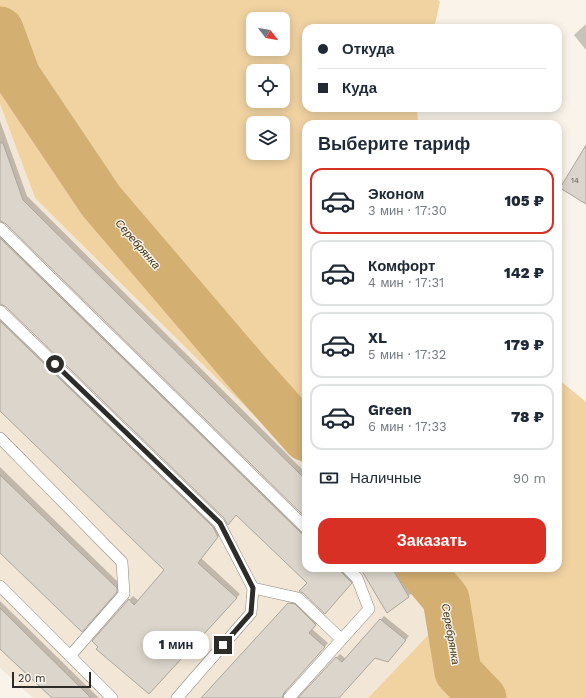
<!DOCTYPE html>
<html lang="ru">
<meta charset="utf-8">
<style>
:root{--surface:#fff;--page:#f2f2f3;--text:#1f2937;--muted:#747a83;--line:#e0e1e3;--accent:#d93025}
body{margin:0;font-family:"Work Sans",sans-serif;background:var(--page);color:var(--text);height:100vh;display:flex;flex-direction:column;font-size:15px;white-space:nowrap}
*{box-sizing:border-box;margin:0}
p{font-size:13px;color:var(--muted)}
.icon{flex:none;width:22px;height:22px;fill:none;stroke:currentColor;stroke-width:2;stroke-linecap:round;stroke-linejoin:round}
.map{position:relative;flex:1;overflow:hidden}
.drawer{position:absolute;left:302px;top:120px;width:260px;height:452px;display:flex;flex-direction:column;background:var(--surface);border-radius:12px;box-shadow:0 2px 10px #0003}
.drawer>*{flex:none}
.banner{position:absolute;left:302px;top:24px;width:260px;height:88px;border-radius:12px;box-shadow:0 2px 10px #0003;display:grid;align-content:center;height:88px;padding:0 16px;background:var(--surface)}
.needle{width:26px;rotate:121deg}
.tools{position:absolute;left:246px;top:12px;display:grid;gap:8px}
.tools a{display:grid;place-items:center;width:44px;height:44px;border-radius:8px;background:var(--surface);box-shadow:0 2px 10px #0003;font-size:20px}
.scale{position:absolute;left:12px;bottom:10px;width:79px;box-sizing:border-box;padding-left:4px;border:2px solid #2e2c28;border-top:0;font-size:11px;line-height:14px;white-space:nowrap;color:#2e2c28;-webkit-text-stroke:3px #f9f3e9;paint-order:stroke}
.end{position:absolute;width:18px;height:18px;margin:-9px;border:5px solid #2e2c28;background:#fff;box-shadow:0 0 0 2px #fff}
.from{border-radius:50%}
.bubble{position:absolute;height:28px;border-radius:12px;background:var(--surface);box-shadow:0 2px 10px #0003;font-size:13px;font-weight:800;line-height:28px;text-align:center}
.banner b{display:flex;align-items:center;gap:14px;height:38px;font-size:15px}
.banner b+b{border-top:1px solid var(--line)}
.banner i{width:10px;height:10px;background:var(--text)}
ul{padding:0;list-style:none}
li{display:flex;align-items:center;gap:12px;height:66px;margin:0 8px 6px;padding:0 8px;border:2px solid var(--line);border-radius:12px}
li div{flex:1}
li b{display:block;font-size:15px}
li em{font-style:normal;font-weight:800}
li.active{border-color:var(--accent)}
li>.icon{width:36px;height:36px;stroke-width:1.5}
h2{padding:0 16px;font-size:18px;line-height:48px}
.pay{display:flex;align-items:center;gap:10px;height:44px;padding:0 16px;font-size:15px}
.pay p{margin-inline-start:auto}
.cta{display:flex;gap:8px;margin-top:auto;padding:8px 16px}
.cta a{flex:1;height:46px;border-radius:12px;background:var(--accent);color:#fff;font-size:16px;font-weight:800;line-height:46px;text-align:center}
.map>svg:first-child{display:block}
</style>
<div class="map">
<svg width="586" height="698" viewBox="0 0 586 698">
<rect width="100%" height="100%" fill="#f9f3e9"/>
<polygon fill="#f2e7d6" points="0,104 35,198 306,467 306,568 408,568 410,570 433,630 368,698 33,698 0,668"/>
<g fill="#f1d3a2" fill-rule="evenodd">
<path d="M0 0H438L440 2 434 28H306V108H417L418 124H306V467L35 198 0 104ZM253 19H283V49H253ZM253 71H283V101H253ZM253 123H283V153H253Z"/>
<polygon points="558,379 586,402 586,698 368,698 433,630 410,570 408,568 558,568"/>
</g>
<g fill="#0003">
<polygon points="586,24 586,50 574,35"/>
<polygon points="0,121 27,196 306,473 306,517 5,222 0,220"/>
<polygon points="0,230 306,530 306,568 346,568 355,579 329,609 308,583 236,514 225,517 5,305 0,303"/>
<polygon points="0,313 222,532 201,558 240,594 153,689 129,600 133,596 139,601 165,570 0,410"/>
<polygon points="0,467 120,584 120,587 86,626 0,551"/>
<polygon points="358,568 398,568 412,593 408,596 363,569"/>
<polygon points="293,600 319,621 312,629 328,643 287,689 286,692 287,698 202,698"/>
<polygon points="0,601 99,698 53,698 0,648"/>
<polygon points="384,616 409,636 391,657 375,657 338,698 300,698 340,654 346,659"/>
</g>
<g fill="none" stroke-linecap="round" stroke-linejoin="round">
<g stroke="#d4af72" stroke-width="47">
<polyline points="0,30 17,76 101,201 248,373 306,438"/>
<polyline points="420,568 446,599 458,672 483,698"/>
</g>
</g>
<g fill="#dbd5cb" stroke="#aca69d">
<polygon points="0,143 3,143 23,200 306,480 306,518 5,223 0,221"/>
<polygon points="586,145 586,204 560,188"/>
<polygon points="0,238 301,533 306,535 306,568 340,568 342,573 352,583 325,614 303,593 299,591 307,583 236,515 228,525 224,518 5,306 0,304"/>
<polygon points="0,321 213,527 218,537 198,563 237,598 149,694 96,649 98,647 92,641 129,599 134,605 164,570 0,411"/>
<polygon points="0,475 117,588 117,592 82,632 0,553"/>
<polygon points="357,568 392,568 409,597 387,613 362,571 361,572"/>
<polygon points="288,603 295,604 316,625 309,633 325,647 284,693 282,698 201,698"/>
<polygon points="0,608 91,698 52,698 0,649"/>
<polygon points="380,619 406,640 388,662 375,658 339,698 298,698 336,657 342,662"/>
</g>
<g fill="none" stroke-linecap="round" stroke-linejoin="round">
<defs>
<g id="lane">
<polyline points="0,228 306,528"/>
<polyline points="0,311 219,523 253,588 251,613 177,698"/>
<polyline points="0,438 122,562 124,594 70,656"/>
<polyline points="0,586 112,698"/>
<polyline points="253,588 298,598 341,639"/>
<polyline points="289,698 369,609 357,578 347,568"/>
</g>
</defs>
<use href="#lane" stroke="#8d887f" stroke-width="12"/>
<use href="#lane" stroke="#fff" stroke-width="11"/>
</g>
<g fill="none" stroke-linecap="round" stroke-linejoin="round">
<polyline stroke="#2e2c28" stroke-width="5" points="55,364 220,523 253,588 251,613 223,645"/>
</g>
<g text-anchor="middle" stroke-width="3" stroke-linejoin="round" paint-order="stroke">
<g font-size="8" fill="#595651">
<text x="575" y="183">14</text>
</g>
<g font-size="11" font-style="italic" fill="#3b2b0f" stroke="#f9f3e9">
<text transform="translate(138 244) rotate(49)" y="4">Серебрянка</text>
<text transform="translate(451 634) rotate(80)" y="4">Серебрянка</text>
</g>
</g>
</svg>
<div class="tools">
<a><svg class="needle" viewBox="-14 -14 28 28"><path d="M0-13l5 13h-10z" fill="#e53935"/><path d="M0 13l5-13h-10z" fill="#747a83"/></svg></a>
<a><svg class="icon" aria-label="locate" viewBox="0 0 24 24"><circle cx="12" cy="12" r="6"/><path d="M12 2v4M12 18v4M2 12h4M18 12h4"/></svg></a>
<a><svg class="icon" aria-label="layers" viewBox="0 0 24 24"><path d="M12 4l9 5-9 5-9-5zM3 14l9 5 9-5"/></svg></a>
</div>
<div class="scale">20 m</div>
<i class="end from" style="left:55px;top:364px"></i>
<i class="end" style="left:223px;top:645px"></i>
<div class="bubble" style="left:143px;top:631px;width:66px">1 мин</div>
<div class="banner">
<b><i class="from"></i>Откуда</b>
<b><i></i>Куда</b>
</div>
<section class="drawer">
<h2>Выберите тариф</h2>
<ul>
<li class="active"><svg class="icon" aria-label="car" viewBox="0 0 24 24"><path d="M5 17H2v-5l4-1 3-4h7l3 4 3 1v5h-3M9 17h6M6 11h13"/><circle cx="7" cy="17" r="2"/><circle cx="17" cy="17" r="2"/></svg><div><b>Эконом</b><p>3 мин · 17:30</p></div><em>105 ₽</em></li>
<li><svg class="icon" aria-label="car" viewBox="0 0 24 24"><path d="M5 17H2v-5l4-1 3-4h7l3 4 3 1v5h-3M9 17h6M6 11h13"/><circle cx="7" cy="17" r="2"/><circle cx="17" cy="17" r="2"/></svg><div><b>Комфорт</b><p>4 мин · 17:31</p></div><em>142 ₽</em></li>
<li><svg class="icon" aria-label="car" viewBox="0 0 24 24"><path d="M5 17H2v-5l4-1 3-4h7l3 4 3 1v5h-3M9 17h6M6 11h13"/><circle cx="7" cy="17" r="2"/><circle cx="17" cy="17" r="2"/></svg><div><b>XL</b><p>5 мин · 17:32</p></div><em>179 ₽</em></li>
<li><svg class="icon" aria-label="car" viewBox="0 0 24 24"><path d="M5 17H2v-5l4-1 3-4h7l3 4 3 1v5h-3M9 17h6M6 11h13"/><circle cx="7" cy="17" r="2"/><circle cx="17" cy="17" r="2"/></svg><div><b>Green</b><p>6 мин · 17:33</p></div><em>78 ₽</em></li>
</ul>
<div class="pay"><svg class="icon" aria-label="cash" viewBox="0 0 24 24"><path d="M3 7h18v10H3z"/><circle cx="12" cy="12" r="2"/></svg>Наличные<p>90 m</p></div>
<div class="cta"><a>Заказать</a></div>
</section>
</div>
